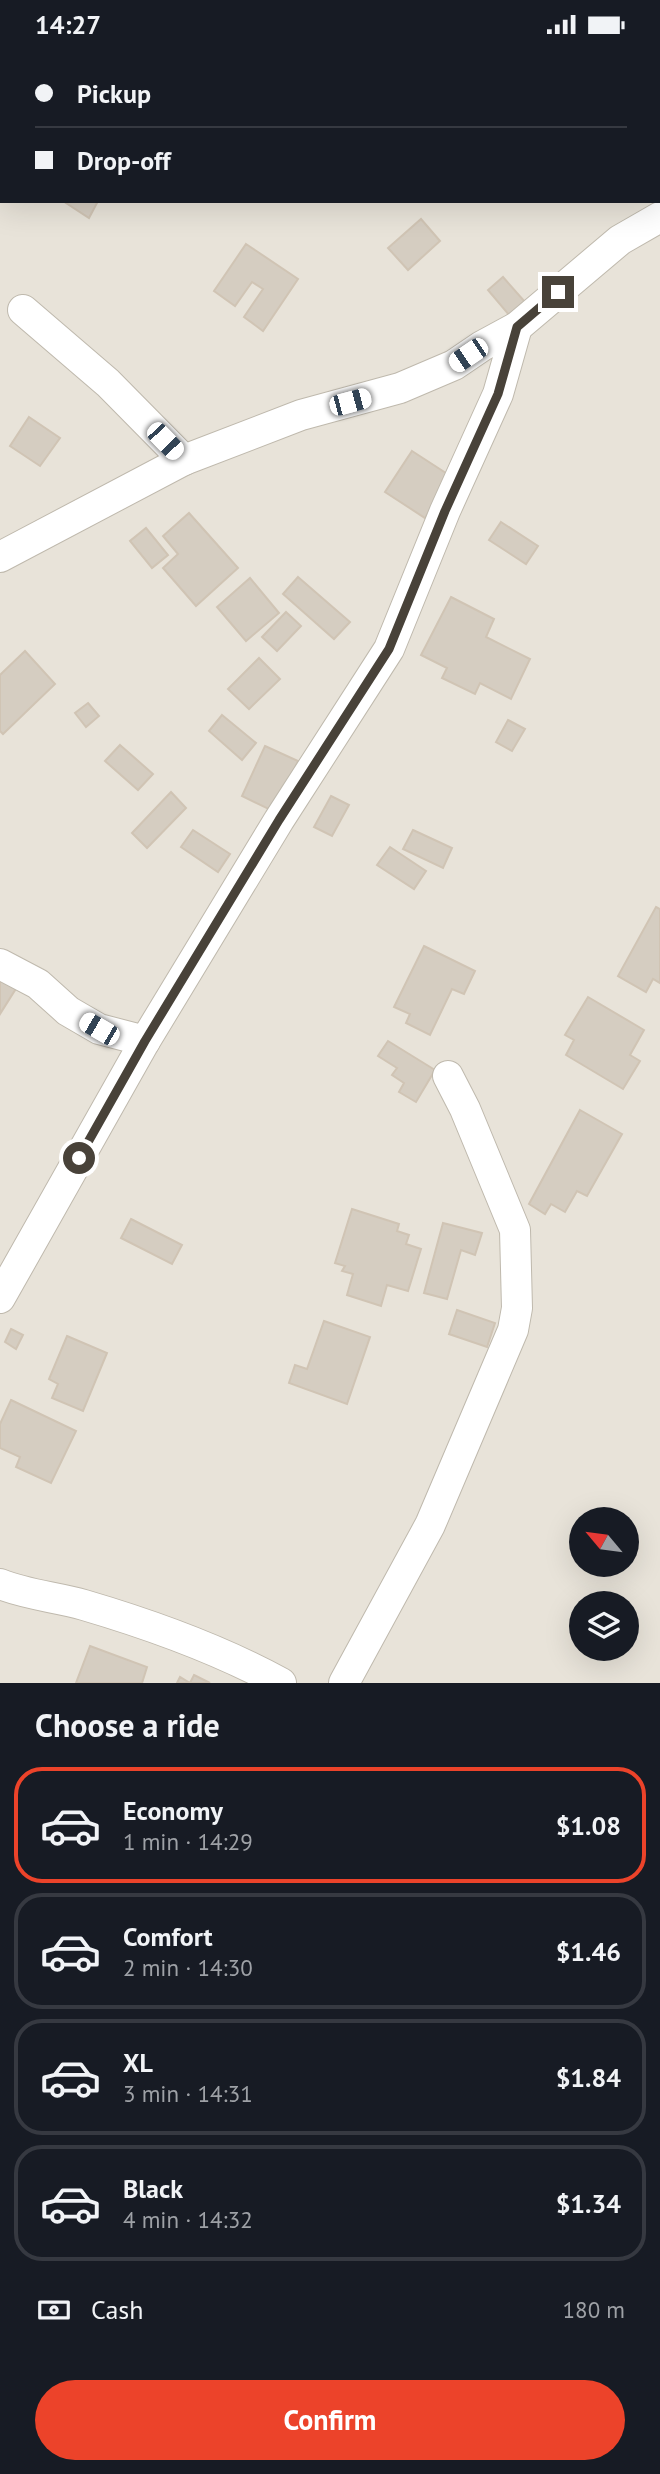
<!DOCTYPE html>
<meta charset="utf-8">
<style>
:root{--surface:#171b24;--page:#20242c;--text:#f1f3f6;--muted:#9ea1a6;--line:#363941;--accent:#ec432a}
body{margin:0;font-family:"PT Sans",sans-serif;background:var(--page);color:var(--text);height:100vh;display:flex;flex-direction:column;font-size:26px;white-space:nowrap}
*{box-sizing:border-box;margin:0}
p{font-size:23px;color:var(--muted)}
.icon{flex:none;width:38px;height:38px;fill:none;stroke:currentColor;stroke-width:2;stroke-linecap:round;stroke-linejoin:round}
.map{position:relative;height:1634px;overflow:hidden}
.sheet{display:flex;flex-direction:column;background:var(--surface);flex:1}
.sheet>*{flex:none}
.hud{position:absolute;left:0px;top:0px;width:662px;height:154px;box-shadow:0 7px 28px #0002;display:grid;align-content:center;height:154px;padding:0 35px;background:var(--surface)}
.needle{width:46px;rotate:299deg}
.buttons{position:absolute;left:569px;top:1458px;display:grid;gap:14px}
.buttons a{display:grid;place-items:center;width:70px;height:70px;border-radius:50%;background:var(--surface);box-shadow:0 7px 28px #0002;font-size:35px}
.end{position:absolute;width:32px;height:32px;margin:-16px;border:9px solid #484239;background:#fff;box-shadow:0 0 0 4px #fff}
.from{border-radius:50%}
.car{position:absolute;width:21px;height:42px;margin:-21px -10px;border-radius:9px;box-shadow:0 0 5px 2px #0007;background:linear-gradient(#fff 24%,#345 0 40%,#fff 0 76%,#345 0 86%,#fff 0)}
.hud b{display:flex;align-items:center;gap:24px;height:66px;font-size:26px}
.hud b+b{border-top:2px solid var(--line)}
.hud i{width:18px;height:18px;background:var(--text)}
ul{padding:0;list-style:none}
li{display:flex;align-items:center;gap:21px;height:116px;margin:0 14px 10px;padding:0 21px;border:4px solid var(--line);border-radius:28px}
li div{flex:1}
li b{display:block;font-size:26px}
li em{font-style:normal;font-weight:700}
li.on{border-color:var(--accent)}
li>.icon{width:63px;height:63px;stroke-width:1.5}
h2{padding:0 35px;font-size:32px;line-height:84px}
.pay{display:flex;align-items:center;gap:18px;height:77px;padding:0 35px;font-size:26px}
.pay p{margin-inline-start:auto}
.action{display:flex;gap:14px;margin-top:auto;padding:14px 35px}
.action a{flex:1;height:80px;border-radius:42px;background:var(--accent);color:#fff;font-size:28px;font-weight:700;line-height:80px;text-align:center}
.status{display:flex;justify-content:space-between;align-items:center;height:49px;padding:0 35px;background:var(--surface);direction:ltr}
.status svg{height:19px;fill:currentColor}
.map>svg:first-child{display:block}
</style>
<div class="status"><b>14:27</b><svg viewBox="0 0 49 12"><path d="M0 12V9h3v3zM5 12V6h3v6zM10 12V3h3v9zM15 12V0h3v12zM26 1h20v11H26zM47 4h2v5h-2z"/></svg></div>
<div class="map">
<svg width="660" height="1634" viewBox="0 0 660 1634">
<rect width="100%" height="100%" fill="#f4f1eb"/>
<path fill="#e8e3d9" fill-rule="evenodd" d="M0 0H660V1634H0ZM2 2H660V152H2ZM581 1470H626V1516H581ZM581 1554H626V1600H581Z"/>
<g fill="#d5cdc1" stroke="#d0c4b4" stroke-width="2">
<polygon points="63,152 98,152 89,169"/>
<polygon points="421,170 440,192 408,221 388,199"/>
<polygon points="246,195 298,230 263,282 244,268 263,240 252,233 235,257 214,242"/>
<polygon points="503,228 525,253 510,267 488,241"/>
<polygon points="29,368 60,389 40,417 10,397"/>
<polygon points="412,402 452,428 425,469 385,443"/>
<polygon points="189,464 238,519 196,557 163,519 178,505 163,487"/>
<polygon points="501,473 538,497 526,515 489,491"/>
<polygon points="146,479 168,506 152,519 130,492"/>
<polygon points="298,528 350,573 334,590 283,545"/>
<polygon points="250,529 279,564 246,592 217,558"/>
<polygon points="451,548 494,570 486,588 530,610 511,650 480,634 475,645 442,629 447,619 421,606"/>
<polygon points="286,563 301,577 277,602 262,588"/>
<polygon points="25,602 55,635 3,685 0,682 0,626"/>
<polygon points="259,609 280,630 249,660 228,640"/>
<polygon points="88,654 99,667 86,678 75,664"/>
<polygon points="222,666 256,694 242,711 209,682"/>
<polygon points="508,671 525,680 512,702 496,693"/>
<polygon points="120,696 153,725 138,741 105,712"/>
<polygon points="265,697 298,712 275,763 242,747"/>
<polygon points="171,743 186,759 147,799 132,784"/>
<polygon points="331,747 349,756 332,787 314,778"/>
<polygon points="193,781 230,805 218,823 181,798"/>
<polygon points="413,781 452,799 443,819 403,800"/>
<polygon points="390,798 426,822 414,840 377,816"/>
<polygon points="656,858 660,860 660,934 653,930 646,943 618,927"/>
<polygon points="424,897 475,922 464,945 452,940 430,986 406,974 410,965 394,958"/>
<polygon points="0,928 17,938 0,965"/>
<polygon points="588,948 644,981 630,1006 640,1012 623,1040 566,1006 574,991 565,986"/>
<polygon points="388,992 435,1021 416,1053 399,1043 404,1034 392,1026 397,1019 378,1007"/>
<polygon points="580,1061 622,1085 587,1147 577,1142 565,1163 551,1155 545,1165 529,1155"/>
<polygon points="352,1160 399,1175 397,1182 409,1186 406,1195 421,1200 408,1242 387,1236 381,1257 347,1246 353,1225 342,1222 345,1217 335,1214"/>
<polygon points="131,1170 182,1196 172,1215 121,1189"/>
<polygon points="443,1174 482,1184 475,1206 461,1201 447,1250 424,1244"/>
<polygon points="457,1261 495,1274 487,1298 449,1285"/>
<polygon points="324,1272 370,1288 347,1355 289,1334 295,1316 307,1320"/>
<polygon points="11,1280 23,1286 16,1300 5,1293"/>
<polygon points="67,1287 107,1304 83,1362 52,1349 58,1335 49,1330"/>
<polygon points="11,1351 76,1382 51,1434 16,1418 20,1408 0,1399 0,1375"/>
<polygon points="90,1597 147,1618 142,1634 76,1634"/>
<polygon points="194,1626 210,1634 177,1634 180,1628 190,1634"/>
</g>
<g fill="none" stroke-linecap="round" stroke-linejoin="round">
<defs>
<g id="minor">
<polyline points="23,261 108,334 184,411"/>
<polyline points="0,508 184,411 301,366 400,339 454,316 482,297 517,278 620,191 660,168"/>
<polyline points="0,915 38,935 68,962 99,980 145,992"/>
<polyline points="0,1249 145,992 279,771 389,600 445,462 498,345 517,278"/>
<path d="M0 1535C27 1546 57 1548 84 1556 152 1576 219 1600 281 1634"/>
<polyline points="344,1634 430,1476 513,1281 517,1259 515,1181 465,1060 448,1027"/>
</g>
</defs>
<use href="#minor" stroke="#bfb9ad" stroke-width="32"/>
<use href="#minor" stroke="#fff" stroke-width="30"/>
</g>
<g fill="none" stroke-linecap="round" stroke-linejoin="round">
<polyline stroke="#484239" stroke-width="9" points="79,1109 145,992 279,771 389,600 445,462 498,345 517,278 558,243"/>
</g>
</svg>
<div class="buttons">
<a><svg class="needle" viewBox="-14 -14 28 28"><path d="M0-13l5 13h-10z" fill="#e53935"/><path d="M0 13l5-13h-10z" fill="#9ea1a6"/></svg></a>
<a><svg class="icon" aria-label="layers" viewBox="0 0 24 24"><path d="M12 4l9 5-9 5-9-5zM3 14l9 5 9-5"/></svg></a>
</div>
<i class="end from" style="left:79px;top:1109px"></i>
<i class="end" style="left:558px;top:243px"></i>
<i class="car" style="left:468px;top:306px;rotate:236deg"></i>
<i class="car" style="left:350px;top:353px;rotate:75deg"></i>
<i class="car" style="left:165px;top:392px;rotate:136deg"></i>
<i class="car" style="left:99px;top:980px;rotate:300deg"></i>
<div class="hud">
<b><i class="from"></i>Pickup</b>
<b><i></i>Drop-off</b>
</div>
</div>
<section class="sheet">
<h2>Choose a ride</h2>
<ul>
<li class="on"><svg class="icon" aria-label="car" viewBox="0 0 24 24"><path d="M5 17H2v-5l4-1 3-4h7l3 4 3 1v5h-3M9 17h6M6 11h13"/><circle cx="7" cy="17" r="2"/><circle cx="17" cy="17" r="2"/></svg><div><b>Economy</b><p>1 min · 14:29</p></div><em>$1.08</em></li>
<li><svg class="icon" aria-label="car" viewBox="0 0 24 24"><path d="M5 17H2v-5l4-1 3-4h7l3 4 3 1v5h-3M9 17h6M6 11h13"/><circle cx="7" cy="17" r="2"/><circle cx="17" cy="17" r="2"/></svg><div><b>Comfort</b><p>2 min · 14:30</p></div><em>$1.46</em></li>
<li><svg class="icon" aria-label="car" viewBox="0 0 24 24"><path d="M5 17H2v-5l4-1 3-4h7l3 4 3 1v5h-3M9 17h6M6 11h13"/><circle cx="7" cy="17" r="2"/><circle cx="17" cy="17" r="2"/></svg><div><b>XL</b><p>3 min · 14:31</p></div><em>$1.84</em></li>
<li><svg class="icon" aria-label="car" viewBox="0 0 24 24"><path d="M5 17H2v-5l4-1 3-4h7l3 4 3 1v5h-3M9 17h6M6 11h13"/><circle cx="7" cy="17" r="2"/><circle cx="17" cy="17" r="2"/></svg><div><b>Black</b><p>4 min · 14:32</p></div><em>$1.34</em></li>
</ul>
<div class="pay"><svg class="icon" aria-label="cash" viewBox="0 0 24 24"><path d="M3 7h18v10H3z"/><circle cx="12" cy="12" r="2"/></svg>Cash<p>180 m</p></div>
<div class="action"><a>Confirm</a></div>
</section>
